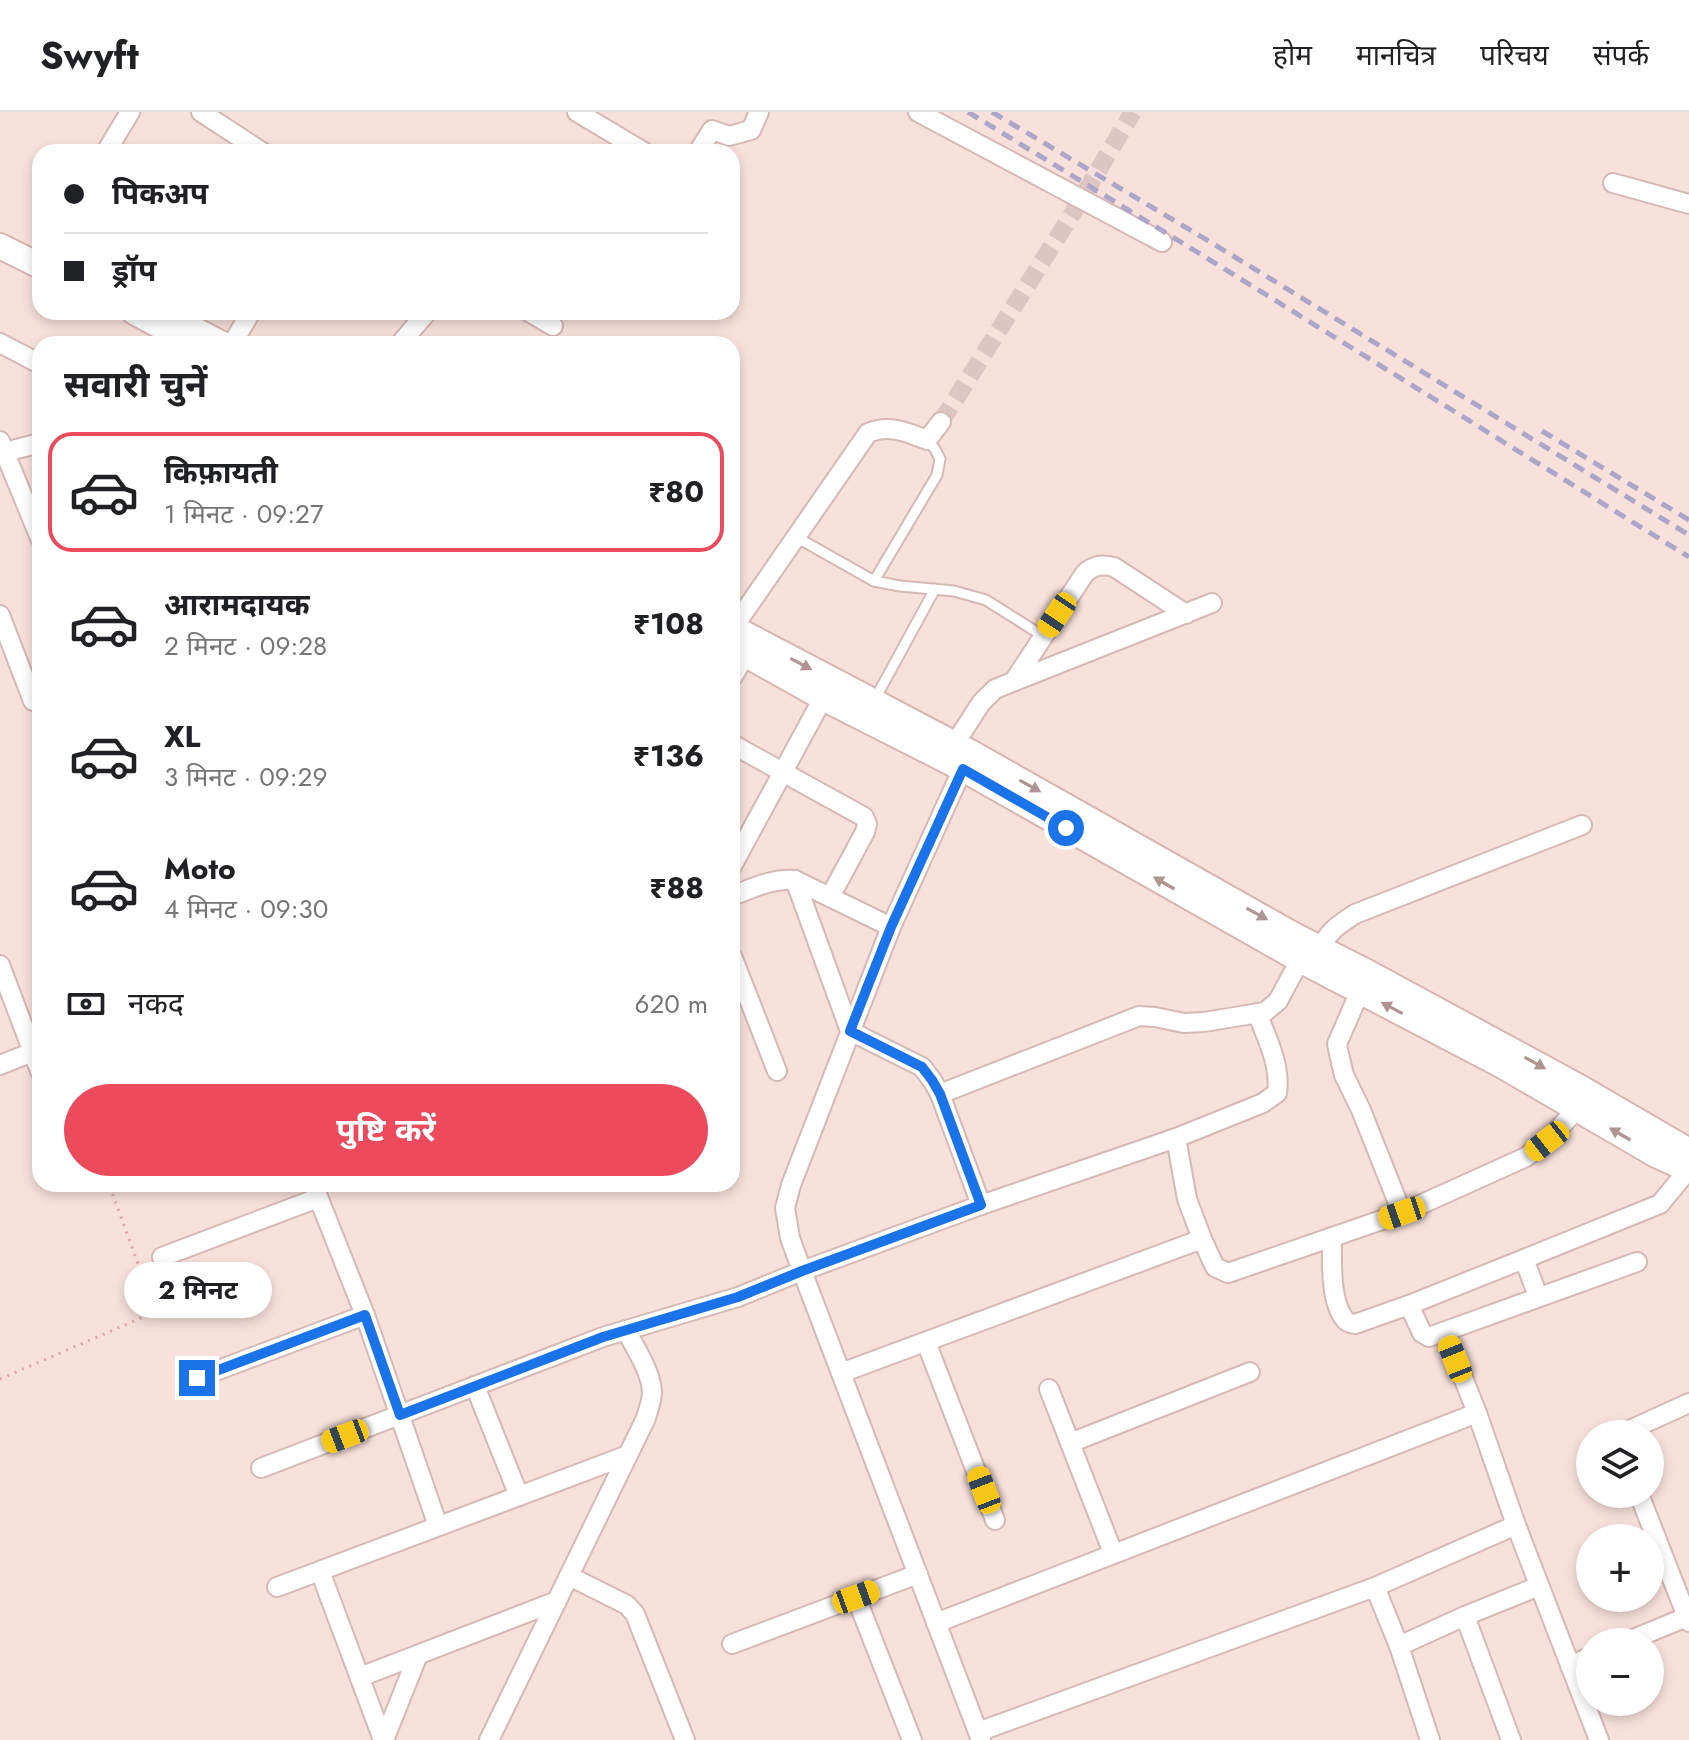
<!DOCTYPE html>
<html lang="hi">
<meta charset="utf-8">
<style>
:root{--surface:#fff;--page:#f6f6f6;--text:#202124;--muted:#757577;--line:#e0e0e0;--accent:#ec4b5e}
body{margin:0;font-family:Jost,"Noto Sans Devanagari",sans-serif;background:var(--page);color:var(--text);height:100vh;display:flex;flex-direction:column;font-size:30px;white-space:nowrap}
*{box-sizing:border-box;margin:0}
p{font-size:26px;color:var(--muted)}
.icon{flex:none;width:44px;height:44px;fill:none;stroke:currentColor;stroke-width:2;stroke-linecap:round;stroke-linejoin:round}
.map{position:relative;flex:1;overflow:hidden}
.sheet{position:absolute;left:32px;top:224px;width:708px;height:856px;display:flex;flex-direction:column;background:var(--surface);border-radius:24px;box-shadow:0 4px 12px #0003}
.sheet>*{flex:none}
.top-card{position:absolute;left:32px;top:32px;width:708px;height:176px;border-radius:24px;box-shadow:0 4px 12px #0003;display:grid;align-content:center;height:176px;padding:0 32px;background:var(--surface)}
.tools{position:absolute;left:1576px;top:1308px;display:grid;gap:16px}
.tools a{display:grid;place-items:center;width:88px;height:88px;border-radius:50%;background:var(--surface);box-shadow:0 4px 12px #0003;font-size:40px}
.end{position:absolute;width:36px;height:36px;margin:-18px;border:10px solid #1a73e8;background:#fff;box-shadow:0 0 0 4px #fff}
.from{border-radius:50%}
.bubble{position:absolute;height:56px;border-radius:28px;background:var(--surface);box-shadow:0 4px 12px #0003;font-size:26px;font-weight:700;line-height:56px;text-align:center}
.car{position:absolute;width:24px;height:48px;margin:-24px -12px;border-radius:10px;box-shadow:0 0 6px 2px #0007;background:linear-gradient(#f5c518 24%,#345 0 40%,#f5c518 0 76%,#345 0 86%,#f5c518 0)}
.top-card b{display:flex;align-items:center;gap:28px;height:76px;font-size:30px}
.top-card b+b{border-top:2px solid var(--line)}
.top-card i{width:20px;height:20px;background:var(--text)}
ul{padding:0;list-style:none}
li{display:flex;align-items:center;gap:24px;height:120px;margin:0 16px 12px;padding:0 16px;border:4px solid transparent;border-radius:24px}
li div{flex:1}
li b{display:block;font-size:30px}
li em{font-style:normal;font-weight:700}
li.active{border-color:var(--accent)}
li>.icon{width:72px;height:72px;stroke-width:1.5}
h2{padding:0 32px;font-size:36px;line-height:96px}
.pay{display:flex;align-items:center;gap:20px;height:88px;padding:0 32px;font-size:30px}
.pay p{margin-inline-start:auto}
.button{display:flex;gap:16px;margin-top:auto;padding:16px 32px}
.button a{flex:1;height:92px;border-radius:48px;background:var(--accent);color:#fff;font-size:32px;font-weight:700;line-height:92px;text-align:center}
header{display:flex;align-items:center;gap:48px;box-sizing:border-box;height:112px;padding:0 40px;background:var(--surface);border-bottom:2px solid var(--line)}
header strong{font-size:38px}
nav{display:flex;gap:44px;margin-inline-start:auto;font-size:28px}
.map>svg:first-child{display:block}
</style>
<header>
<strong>Swyft</strong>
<nav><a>होम</a><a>मानचित्र</a><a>परिचय</a><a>संपर्क</a></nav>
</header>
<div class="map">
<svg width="1689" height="1628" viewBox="0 0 1689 1628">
<rect width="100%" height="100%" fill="#feefea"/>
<path fill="#f8e1db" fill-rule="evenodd" d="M0 0H1689V1628H0ZM40 40H732V200H40ZM40 232H732V1072H40ZM1590 1322H1650V1382H1590ZM1590 1426H1650V1486H1590ZM1590 1530H1650V1590H1590Z"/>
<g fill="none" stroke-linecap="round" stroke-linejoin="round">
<polyline stroke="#ddc6c2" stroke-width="18" stroke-dasharray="18 9" stroke-linecap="butt" points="941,310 1074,99 1133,0"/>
<defs>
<g id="lane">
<polyline points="796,425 874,469 900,474 954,479 986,488 1043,524"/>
<polyline points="874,469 937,363 940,347 935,337 927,328"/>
<polyline points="875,587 935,477"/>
</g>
<g id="street">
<polyline points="201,0 262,40"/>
<polyline points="577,0 644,40"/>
<polyline points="918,0 1162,130"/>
<polyline points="106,40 130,0"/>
<polyline points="698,40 712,18 729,24 751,18 759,0"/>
<polyline points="1613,71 1689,92"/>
<polyline points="529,200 553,214"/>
<polyline points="0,231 40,252"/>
<polyline points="232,232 251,200"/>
<polyline points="400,232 427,200"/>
<polyline points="0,329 40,426"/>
<polyline points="5,340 40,331"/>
<polyline points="0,503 33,589"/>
<path d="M733 516 868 321C889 312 906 320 927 328L941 310"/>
<polyline points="732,566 751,533"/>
<path d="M1014 569 1085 461C1095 453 1101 452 1114 455L1186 502"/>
<polyline points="732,632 864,705 867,712 865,720 830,785"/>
<polyline points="954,633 981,591 995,577 1212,491"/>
<polyline points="967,647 891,815 791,1073 785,1096 790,1126 802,1159 981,1628"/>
<polyline points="732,754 823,586"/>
<polyline points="795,768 850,919 922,955 932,968 940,982 981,1093"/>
<path d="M732 784C753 776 773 766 795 768L891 815"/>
<path d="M1321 836C1328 819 1340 812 1355 802L1582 713"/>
<polyline points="732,844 777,959"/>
<polyline points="0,853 40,959"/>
<polyline points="1360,879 1337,932 1339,942 1344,963 1361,998 1402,1101"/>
<polyline points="0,953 33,940"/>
<polyline points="940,982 1139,904 1155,905 1184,911 1204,910 1265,900 1278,889 1300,848"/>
<polyline points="1176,1026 1187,1087 1202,1127 1215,1155 1228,1161 1402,1101 1526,1045 1547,1029 1577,997"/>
<polyline points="313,1072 365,1203 438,1414"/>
<path d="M1332 1125C1332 1147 1330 1187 1343 1205 1347 1211 1349 1211 1355 1212L1409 1193 1524 1147"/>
<polyline points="162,1145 318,1086"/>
<polyline points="1538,1184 1524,1147 1660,1092 1688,1058"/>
<polyline points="1409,1193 1422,1221 1429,1225 1637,1150"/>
<polyline points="1445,1220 1477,1301 1516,1413 1599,1628"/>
<polyline points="926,1230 995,1408"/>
<polyline points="841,1261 1202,1127"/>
<polyline points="197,1266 365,1203"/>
<polyline points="475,1274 519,1384"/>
<polyline points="1049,1277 1113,1441"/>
<polyline points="1628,1322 1632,1317 1689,1291"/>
<polyline points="1070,1331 1250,1260"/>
<path d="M261 1356 603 1225 738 1185 802 1159 981 1093 1176 1026 1263 991 1277 981C1281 954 1267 926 1257 901"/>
<polyline points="1639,1382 1689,1510"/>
<polyline points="320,1459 383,1628"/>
<polyline points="569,1464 627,1493 635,1502 685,1628"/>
<polyline points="277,1475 628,1343"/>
<polyline points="856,1485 912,1628"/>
<polyline points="1465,1504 1511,1628"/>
<polyline points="936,1511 1477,1301"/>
<polyline points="1626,1530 1689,1504"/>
<polyline points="732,1532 918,1462"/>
<polyline points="1399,1534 1465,1504 1539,1474"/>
<polyline points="1570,1554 1590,1545"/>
<polyline points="360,1565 557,1489"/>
<polyline points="978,1620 1375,1475"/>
<polyline points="384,1628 418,1543"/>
<path d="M489 1628 646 1306C648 1298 652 1289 652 1280 651 1259 635 1236 626 1218"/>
<polyline points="1430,1628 1399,1534 1375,1475 1516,1413"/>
</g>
<g id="secondary">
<polyline points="0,134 40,154"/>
<polyline points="134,200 173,221"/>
<polyline points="161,200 222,232"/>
<polyline points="732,515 970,640 1292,822 1369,861 1583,977 1689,1039"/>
<polyline points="732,535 823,586 963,657 1300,848 1501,953 1656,1043 1689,1058"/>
</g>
</defs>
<use href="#lane" stroke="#d6b8b4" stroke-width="13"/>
<use href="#street" stroke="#d6b8b4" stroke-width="22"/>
<use href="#secondary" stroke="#d9b5b1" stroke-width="28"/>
<polyline stroke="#daa5a2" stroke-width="3" stroke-dasharray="2 6" stroke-linecap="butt" points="0,1267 148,1203 152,1195 149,1182 109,1072"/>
<use href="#lane" stroke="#fff" stroke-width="9"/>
<use href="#street" stroke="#fff" stroke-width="18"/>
<use href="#secondary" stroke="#fff" stroke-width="24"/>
<g stroke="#ada6ca" stroke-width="5" stroke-dasharray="12 8" stroke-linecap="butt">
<polyline points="968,0 1202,143 1689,445"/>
<polyline points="992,0 1212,131 1689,423"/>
<polyline points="1542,319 1689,408"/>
</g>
</g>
<defs><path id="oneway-solid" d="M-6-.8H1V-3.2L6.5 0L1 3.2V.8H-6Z" transform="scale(2)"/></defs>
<g fill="#b09493">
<use href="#oneway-solid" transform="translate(801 552) rotate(28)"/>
<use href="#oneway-solid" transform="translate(1030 674) rotate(29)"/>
<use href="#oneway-solid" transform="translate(1164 771) rotate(-150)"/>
<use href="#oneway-solid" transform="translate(1257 802) rotate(29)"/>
<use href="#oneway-solid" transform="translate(1392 896) rotate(-152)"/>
<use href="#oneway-solid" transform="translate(1535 951) rotate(29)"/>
<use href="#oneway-solid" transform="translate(1620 1022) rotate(-150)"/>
</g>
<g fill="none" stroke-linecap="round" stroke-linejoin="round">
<polyline stroke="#1a73e8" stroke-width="10" points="197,1266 365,1203 400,1303 603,1225 738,1185 802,1159 981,1093 940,982 932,968 922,955 850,919 891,815 963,657 1066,716"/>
</g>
</svg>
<div class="tools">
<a><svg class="icon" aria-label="layers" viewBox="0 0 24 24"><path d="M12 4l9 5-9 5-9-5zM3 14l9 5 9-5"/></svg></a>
<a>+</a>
<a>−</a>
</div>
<i class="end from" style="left:1066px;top:716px"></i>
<i class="end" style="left:197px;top:1266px"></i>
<div class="bubble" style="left:124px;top:1150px;width:148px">2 मिनट</div>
<i class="car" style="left:1057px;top:503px;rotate:214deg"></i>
<i class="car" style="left:1547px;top:1029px;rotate:232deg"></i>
<i class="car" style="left:1402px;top:1101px;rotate:251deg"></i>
<i class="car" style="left:1455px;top:1247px;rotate:338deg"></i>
<i class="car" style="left:345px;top:1324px;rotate:249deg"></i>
<i class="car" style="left:984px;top:1378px;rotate:339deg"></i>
<i class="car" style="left:856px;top:1485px;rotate:70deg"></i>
<div class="top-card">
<b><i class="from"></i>पिकअप</b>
<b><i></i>ड्रॉप</b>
</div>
<section class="sheet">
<h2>सवारी चुनें</h2>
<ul>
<li class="active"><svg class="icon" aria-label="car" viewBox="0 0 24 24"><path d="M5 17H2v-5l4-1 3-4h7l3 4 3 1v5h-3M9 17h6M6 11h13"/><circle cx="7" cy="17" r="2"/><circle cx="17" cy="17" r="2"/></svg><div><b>किफ़ायती</b><p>1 मिनट · 09:27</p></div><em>₹80</em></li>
<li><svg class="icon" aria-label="car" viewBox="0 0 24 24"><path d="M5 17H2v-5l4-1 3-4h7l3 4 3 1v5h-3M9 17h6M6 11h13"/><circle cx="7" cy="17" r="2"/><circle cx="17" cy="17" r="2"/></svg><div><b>आरामदायक</b><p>2 मिनट · 09:28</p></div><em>₹108</em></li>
<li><svg class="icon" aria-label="car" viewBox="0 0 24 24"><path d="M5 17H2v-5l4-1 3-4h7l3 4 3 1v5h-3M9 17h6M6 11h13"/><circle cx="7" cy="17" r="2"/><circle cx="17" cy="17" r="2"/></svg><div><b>XL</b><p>3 मिनट · 09:29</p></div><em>₹136</em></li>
<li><svg class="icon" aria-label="car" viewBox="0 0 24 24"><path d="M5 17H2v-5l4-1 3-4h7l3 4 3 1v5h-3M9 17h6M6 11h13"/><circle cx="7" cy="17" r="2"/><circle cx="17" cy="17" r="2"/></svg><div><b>Moto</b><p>4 मिनट · 09:30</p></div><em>₹88</em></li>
</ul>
<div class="pay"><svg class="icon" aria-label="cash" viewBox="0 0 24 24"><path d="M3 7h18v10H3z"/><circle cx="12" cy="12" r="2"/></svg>नकद<p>620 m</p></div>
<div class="button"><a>पुष्टि करें</a></div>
</section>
</div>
